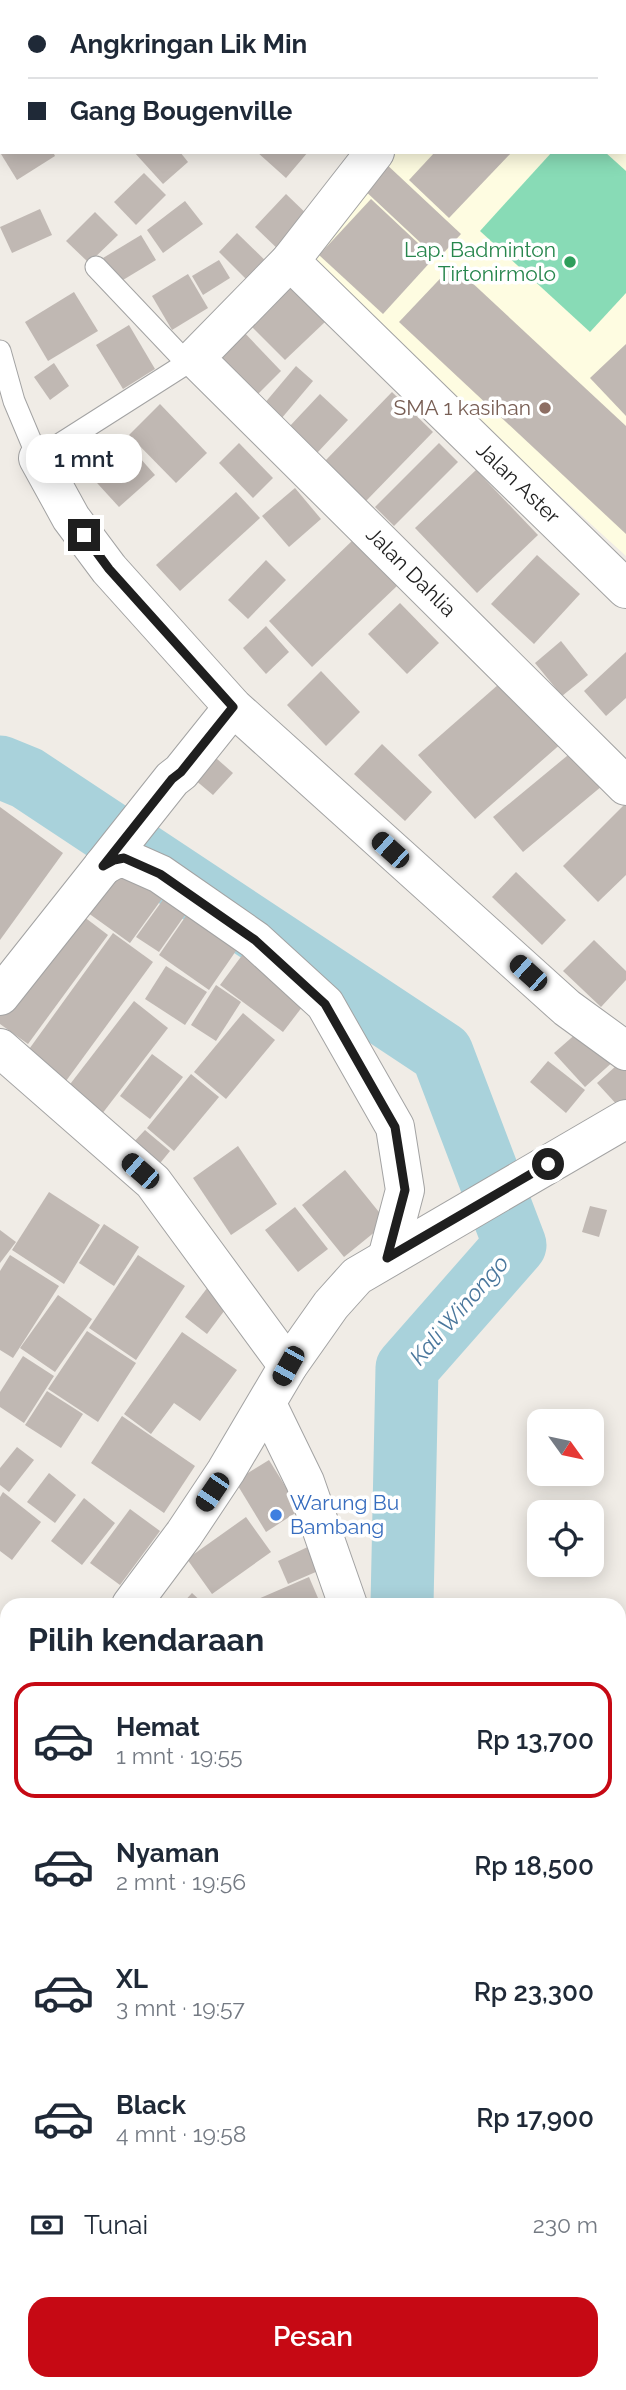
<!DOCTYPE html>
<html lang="id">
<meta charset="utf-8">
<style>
:root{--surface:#fff;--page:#f2f2f3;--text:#1f2937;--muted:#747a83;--line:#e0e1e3;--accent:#c60914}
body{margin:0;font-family:Raleway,sans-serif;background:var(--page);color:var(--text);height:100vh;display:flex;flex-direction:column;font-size:26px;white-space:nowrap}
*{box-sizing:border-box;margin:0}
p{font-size:23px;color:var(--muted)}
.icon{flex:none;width:38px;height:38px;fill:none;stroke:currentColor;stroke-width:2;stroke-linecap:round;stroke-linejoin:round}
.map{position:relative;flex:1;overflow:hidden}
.side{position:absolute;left:0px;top:1598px;width:626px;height:793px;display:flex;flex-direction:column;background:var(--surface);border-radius:21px 21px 0 0;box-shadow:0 4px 18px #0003}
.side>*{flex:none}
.guide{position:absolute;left:0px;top:0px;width:626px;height:154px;box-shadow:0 4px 18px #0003;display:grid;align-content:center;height:154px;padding:0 28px;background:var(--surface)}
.needle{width:46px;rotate:123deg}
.buttons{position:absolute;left:527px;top:1409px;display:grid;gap:14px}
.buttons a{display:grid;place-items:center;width:77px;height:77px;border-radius:14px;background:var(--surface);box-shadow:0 4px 18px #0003;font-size:35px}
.end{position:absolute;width:32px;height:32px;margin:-16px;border:9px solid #1f1f1f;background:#fff;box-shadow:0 0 0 4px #fff}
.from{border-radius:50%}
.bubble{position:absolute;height:49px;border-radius:21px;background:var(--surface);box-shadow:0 4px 18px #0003;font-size:23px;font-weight:600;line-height:49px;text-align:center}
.car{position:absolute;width:21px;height:42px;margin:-21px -10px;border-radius:9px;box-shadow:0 0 5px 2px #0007;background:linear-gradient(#222 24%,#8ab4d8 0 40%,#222 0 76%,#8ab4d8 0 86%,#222 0)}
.guide b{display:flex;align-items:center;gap:24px;height:66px;font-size:26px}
.guide b+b{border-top:2px solid var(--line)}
.guide i{width:18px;height:18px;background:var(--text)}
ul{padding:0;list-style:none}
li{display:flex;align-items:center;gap:21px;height:116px;margin:0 14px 10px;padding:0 14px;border:4px solid transparent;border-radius:21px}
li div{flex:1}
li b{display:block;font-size:26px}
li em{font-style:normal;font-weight:600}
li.current{border-color:var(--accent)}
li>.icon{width:63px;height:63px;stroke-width:1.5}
h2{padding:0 28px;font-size:32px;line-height:84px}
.pay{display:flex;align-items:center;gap:18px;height:77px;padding:0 28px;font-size:26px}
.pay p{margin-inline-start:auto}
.cta{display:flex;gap:14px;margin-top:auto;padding:14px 28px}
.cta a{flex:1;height:80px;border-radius:21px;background:var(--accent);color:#fff;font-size:28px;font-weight:600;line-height:80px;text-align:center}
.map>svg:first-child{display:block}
</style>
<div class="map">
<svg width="626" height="2390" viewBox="0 0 626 2390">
<rect width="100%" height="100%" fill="#f0ece6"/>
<polygon fill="#fefce1" points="506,0 626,0 626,556 302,261 387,152 625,152 625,2 505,2"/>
<polygon fill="#ededd3" points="620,1697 626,1703 626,1807 620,1809"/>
<polygon fill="#88dbb6" points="552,152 605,152 626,171 626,293 590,332 480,231"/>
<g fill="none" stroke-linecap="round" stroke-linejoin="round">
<g stroke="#a9d2db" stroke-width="63">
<polyline points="0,767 27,778 442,1053 515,1245 407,1368 402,1605"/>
<polyline points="620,1988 626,1995"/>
</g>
</g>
<g fill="#c0b8b3">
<polygon points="4,152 53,152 55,156 17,180 1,154"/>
<polygon points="134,152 180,152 188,162 163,184"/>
<polygon points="257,152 308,152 286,178"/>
<polygon points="435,152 512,152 449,218 409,180"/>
<polygon points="384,162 461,234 438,259 361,187"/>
<polygon points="144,173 166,195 136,225 114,202"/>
<polygon points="286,194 314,221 283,254 255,227"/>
<polygon points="371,199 434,258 383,314 319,255"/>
<polygon points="185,201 203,224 163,253 147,230"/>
<polygon points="40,209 52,235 12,253 0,227"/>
<polygon points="95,212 118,235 89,263 66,241"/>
<polygon points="237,233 273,268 254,287 219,252"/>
<polygon points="141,235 156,260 118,283 103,258"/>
<polygon points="219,260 230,278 203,295 192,276"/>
<polygon points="453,265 626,426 626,534 399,322"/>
<polygon points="188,274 208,308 172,330 152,296"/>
<polygon points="290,286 325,322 285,360 250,325"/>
<polygon points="74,292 98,331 48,361 25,322"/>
<polygon points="129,325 155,369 123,389 96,345"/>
<polygon points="241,329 281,371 255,397 214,356"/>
<polygon points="626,344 626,416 590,378"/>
<polygon points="54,363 69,386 50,400 34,377"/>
<polygon points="296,366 313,381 281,419 264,404"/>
<polygon points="392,392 433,432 366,501 325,461"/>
<polygon points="320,394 348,420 317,453 289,427"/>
<polygon points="160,404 207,453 176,483 129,435"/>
<polygon points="124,440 155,475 119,507 87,472"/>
<polygon points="239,443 273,478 253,498 219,463"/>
<polygon points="439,443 458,462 394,526 375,507"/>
<polygon points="476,470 538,535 477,593 415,528"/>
<polygon points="295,488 321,519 289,547 262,516"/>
<polygon points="236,492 260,518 180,591 156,565"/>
<polygon points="354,539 398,585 312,667 269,621"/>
<polygon points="537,555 580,594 534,644 491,604"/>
<polygon points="266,560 286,580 248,619 228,600"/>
<polygon points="400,603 439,643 407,674 368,634"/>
<polygon points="266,626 289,652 266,674 243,648"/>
<polygon points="561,641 588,675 562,696 535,663"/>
<polygon points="626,652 626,698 606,716 584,691"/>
<polygon points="321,671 360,712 326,746 287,705"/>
<polygon points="507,677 563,742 475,819 418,755"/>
<polygon points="382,744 432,792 405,821 354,774"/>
<polygon points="208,751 233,773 213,795 188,774"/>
<polygon points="573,751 602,786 523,852 493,817"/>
<polygon points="626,803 626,875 598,902 563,866"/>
<polygon points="0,807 63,853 0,940"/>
<polygon points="126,870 164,896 130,943 84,910 111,873 120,879"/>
<polygon points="516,872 566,920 542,945 492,897"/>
<polygon points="170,890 192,905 159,952 136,937"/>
<polygon points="75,910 108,935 28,1044 0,1024 0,1012"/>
<polygon points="190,910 240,945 209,990 159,955"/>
<polygon points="113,933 153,962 66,1081 27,1052"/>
<polygon points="594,940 626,971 626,980 601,1007 563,971"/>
<polygon points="246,950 309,998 283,1032 220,985"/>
<polygon points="166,966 207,992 185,1025 145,999"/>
<polygon points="216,985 241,1002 216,1041 191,1025"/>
<polygon points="134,1001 168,1028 95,1123 61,1096"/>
<polygon points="243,1013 275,1040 226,1099 194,1072"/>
<polygon points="586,1025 616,1059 585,1087 554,1053"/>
<polygon points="152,1054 183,1077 150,1119 120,1096"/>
<polygon points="626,1057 626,1101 619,1107 597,1083"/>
<polygon points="548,1061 585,1090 566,1113 530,1082"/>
<polygon points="191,1074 219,1097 174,1151 147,1128"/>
<polygon points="145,1130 170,1151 157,1167 131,1145"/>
<polygon points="238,1146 277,1204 231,1235 193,1178"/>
<polygon points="345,1170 387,1222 344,1257 302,1205"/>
<polygon points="49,1192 100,1225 64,1284 12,1250"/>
<polygon points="590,1206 607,1210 599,1237 582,1232"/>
<polygon points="295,1207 328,1249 298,1272 265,1230"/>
<polygon points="104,1224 139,1247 114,1286 79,1263"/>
<polygon points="0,1230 16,1242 0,1263"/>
<polygon points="10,1255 59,1286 13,1358 0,1350 0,1271"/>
<polygon points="138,1255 185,1286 136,1360 89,1328"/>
<polygon points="211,1283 233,1299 207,1334 185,1317"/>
<polygon points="58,1295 92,1319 55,1372 20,1348"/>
<polygon points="87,1331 136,1363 98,1422 48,1389"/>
<polygon points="182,1332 237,1370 200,1421 174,1403 151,1434 124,1414"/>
<polygon points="23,1356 54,1376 24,1423 0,1407 0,1392"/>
<polygon points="47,1391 83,1414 61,1448 25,1425"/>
<polygon points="122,1416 195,1466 164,1513 91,1463"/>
<polygon points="17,1447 34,1460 9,1492 0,1485 0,1468"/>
<polygon points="269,1460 300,1510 266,1532 235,1481"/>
<polygon points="49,1473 76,1495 55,1523 27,1502"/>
<polygon points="3,1492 41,1522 12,1560 0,1551 0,1497"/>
<polygon points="84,1498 115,1523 82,1565 51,1541"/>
<polygon points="130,1509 160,1531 120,1585 90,1563"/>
<polygon points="246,1517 271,1552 212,1594 187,1559"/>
<polygon points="314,1544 325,1568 288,1584 278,1561"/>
<polygon points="309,1577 321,1605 244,1605"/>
<polygon points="192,1593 205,1605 181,1605"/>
<polygon points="0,1639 7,1645 7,1691 0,1685"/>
<polygon points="7,1798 7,1860 0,1870 0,1807"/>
<polygon points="0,1959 7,1963 7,2026 4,2030 0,2028"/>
<polygon points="7,2094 7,2118 0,2113 0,2103"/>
<polygon points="620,2189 626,2193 626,2212 620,2221"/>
<polygon points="0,2213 7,2218 7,2251 0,2261"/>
<polygon points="620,2255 626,2259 626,2310 620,2320"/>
<polygon points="35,2384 68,2384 72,2386 69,2390 44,2390"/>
<polygon points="74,2384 126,2384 122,2390 83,2390"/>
<polygon points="244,2384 297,2384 306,2390 239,2390"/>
<polygon points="418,2384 465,2384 463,2386 468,2390 413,2390"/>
<polygon points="508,2384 555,2384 551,2390 518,2390"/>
<polygon points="561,2384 620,2384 621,2390 556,2390"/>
</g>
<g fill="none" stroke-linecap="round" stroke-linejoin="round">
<defs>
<g id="service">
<polyline points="96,267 186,362"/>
<polyline points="0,351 14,401 38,458 195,358"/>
</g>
<g id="minor">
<polyline points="464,2 466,0"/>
<polyline points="375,152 290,261 195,358 626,786"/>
<polyline points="290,261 626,589"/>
<polyline points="38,458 71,518 109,569 233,707 567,1008 626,1051"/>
<polyline points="103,866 114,860 124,858 160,874 255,940 325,1004 395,1127 405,1190 387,1258"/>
<polyline points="0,996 172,779 181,772 233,707"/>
<polyline points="0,1048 153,1182 288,1366"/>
<polyline points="267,1404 305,1482 348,1605"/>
<polyline points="0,1907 7,1912"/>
<polyline points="620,2380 626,2384"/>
<polyline points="330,2384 339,2390"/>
<polyline points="166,2390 170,2384"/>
</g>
<g id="tertiary">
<polyline points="131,1605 184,1534 226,1471 288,1366 331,1305 357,1276 626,1119"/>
<polyline points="0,1766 7,1757"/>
</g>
</defs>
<use href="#service" stroke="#a3a3a3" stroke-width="23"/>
<use href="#minor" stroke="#a3a3a3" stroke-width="40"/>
<use href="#tertiary" stroke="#a3a3a3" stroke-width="40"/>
<use href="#service" stroke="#fff" stroke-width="21"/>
<use href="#minor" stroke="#fff" stroke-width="38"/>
<use href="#tertiary" stroke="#fff" stroke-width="38"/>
</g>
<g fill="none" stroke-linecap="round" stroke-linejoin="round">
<polyline stroke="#1f1f1f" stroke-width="9" points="84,535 109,569 233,707 181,772 172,779 103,866 114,860 124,858 160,874 255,940 325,1004 395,1127 405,1190 387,1258 548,1164"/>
</g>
<circle fill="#2e9e5b" stroke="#fff" stroke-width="2.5" cx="570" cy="262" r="7"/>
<circle fill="#8d6e63" stroke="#fff" stroke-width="2.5" cx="545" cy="408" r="7"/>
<circle fill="#3f7fe0" stroke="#fff" stroke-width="2.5" cx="276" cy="1515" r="7"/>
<g text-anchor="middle" stroke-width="7" stroke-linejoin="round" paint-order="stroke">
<g font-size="21" fill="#27864d" stroke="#fff" text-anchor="end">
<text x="556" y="257">Lap. Badminton<tspan x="556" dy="24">Tirtonirmolo</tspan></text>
</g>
<g font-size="21" fill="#785e54" stroke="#fff" text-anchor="end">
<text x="531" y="415">SMA 1 kasihan</text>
</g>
<g font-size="21" fill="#1f1f1f" stroke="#fff">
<text transform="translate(518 483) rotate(44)" y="7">Jalan Aster</text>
<text transform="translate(411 572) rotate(45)" y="7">Jalan Dahlia</text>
</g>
<g font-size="21" fill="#366cbe" stroke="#fff" text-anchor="start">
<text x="290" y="1510">Warung Bu<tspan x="290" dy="24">Bambang</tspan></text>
</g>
<g font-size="23" font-style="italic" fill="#4a779c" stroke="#fff">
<text transform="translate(459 1310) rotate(-49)" y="8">Kali Winongo</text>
</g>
</g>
</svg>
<div class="buttons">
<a><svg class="needle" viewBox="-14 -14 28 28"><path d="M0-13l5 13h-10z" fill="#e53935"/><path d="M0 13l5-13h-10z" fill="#747a83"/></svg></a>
<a><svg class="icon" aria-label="locate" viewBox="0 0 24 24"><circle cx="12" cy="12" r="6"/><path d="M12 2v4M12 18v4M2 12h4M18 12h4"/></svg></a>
</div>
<i class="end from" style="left:548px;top:1164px"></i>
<i class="end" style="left:84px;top:535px"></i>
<div class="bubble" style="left:26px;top:434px;width:116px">1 mnt</div>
<i class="car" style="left:390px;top:850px;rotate:312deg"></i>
<i class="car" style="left:528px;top:973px;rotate:312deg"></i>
<i class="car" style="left:140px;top:1171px;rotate:311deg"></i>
<i class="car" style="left:288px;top:1366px;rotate:209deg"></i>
<i class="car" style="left:212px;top:1492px;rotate:214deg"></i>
<div class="guide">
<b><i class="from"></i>Angkringan Lik Min</b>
<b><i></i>Gang Bougenville</b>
</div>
<section class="side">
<h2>Pilih kendaraan</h2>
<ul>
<li class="current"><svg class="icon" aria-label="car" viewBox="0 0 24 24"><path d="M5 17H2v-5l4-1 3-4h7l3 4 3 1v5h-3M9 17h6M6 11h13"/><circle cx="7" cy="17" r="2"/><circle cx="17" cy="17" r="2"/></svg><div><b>Hemat</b><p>1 mnt · 19:55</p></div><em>Rp 13,700</em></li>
<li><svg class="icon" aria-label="car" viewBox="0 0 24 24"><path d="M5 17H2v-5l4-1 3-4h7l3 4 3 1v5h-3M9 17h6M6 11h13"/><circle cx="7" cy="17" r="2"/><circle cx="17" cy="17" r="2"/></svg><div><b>Nyaman</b><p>2 mnt · 19:56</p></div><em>Rp 18,500</em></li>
<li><svg class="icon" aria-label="car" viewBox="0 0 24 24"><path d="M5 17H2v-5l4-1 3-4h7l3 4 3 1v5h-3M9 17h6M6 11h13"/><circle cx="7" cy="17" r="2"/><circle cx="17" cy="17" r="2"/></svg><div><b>XL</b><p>3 mnt · 19:57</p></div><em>Rp 23,300</em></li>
<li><svg class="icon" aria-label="car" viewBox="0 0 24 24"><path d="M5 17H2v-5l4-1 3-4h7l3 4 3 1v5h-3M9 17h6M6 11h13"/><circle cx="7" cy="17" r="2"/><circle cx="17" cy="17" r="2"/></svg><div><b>Black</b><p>4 mnt · 19:58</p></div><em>Rp 17,900</em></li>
</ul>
<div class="pay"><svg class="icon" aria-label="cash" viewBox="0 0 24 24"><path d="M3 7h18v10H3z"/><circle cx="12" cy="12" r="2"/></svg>Tunai<p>230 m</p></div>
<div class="cta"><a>Pesan</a></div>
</section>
</div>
